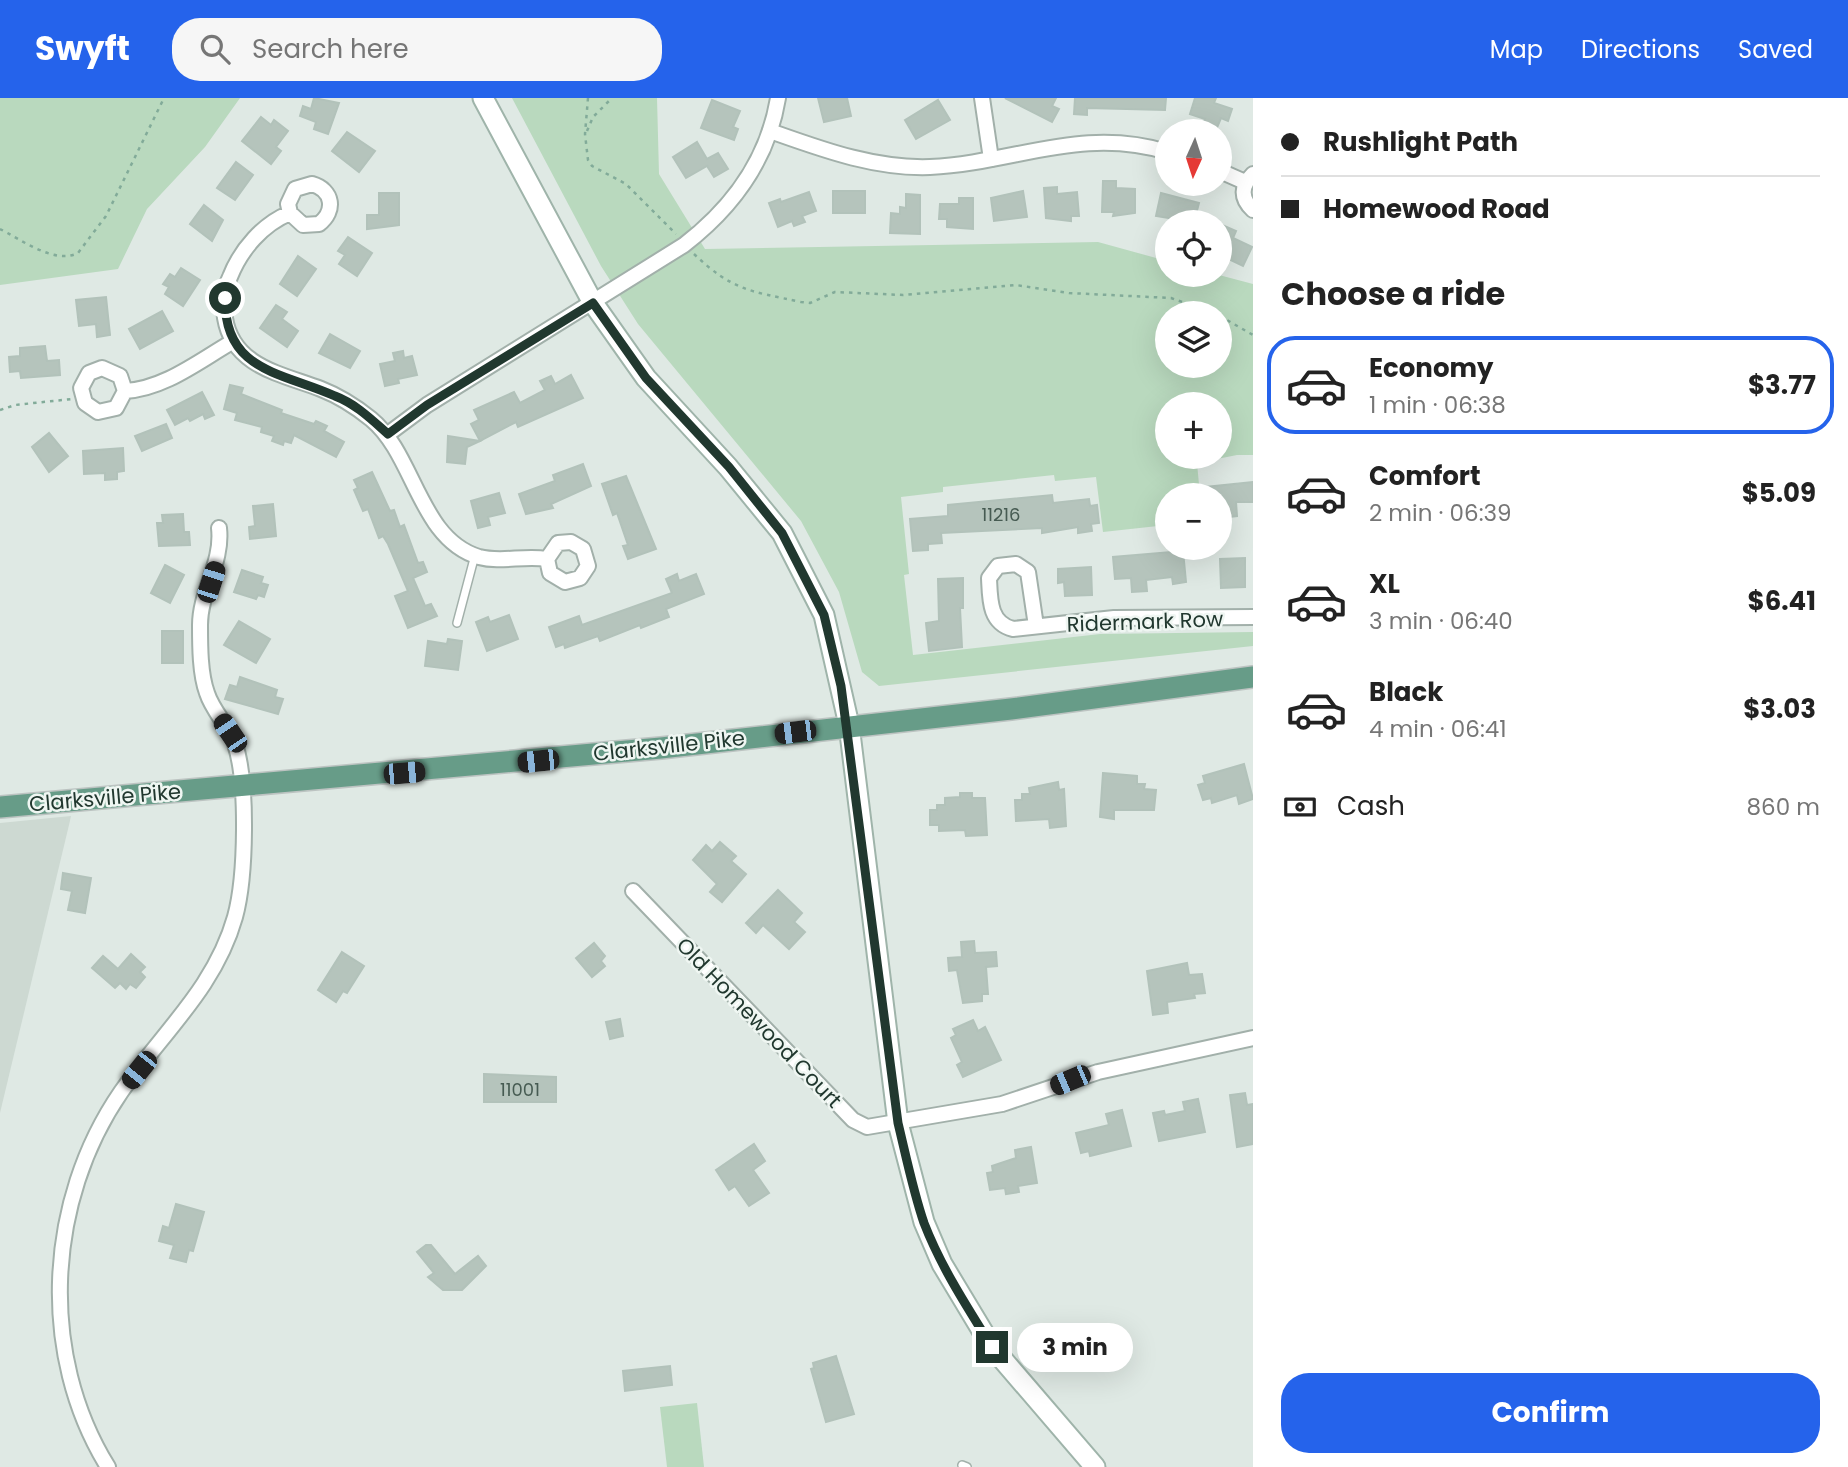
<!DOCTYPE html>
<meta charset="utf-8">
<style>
:root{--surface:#fff;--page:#f6f6f6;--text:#222;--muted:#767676;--line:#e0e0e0;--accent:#2563eb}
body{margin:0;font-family:Poppins,sans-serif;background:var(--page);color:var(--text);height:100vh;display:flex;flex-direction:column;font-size:26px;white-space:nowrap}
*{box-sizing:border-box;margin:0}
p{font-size:23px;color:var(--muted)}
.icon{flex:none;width:38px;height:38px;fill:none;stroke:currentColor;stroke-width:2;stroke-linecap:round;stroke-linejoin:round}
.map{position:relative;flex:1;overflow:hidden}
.drawer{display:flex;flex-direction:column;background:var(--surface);width:595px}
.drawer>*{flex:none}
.hud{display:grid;align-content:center;height:154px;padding:0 28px;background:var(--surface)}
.needle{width:46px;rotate:183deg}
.buttons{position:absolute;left:1155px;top:21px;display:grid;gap:14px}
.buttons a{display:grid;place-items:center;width:77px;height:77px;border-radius:50%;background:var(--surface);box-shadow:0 7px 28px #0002;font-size:35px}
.end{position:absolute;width:32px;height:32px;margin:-16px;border:9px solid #21382f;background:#fff;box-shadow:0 0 0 4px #fff}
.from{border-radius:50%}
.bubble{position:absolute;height:49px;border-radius:24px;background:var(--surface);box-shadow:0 7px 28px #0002;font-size:23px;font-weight:700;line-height:49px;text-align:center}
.car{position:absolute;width:21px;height:42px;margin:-21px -10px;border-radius:9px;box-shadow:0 0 5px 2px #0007;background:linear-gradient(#222 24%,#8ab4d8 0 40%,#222 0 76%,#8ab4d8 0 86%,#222 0)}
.hud b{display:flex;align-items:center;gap:24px;height:66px;font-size:26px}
.hud b+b{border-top:2px solid var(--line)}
.hud i{width:18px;height:18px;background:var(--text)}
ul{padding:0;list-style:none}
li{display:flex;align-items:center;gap:21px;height:98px;margin:0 14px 10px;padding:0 14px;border:4px solid transparent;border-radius:28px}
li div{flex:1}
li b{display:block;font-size:26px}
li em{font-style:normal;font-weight:700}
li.on{border-color:var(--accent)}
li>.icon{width:63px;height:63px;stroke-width:1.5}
h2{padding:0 28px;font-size:32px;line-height:84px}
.pay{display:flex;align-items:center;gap:18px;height:77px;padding:0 28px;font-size:26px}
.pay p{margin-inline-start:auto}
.primary-button{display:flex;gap:14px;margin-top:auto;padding:14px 28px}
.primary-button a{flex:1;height:80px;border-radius:28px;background:var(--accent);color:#fff;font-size:28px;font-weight:700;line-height:80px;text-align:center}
header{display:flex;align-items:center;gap:42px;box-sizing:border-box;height:98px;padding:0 35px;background:var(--accent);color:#fff}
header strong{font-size:33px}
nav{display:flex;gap:38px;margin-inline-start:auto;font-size:24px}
.search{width:490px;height:63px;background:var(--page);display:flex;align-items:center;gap:18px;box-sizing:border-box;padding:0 24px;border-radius:28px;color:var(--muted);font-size:26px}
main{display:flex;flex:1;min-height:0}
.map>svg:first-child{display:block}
</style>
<header>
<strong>Swyft</strong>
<div class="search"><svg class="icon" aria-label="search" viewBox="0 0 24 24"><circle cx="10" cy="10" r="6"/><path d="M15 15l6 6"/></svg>Search here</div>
<nav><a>Map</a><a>Directions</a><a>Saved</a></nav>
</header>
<main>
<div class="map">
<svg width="1253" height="1369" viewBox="0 0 1253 1369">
<rect width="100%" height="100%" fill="#dfe9e4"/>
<polygon fill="#cdd9d2" points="71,718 69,727 0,1015 0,725"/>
<g fill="#b9d9be" fill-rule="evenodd">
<polygon points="0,0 240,0 205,49 147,111 118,171 0,187"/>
<path d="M512 0H657L659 76 705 151 1098 144 1167 163V177H1219L1253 186V357H1237L1197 365 1200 397H1167V427L1103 434 1096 379 1055 383 1054 377 943 389V394L901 399 909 476 904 477 913 557 1100 536 1253 534V548L879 588 862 574 839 494 801 423 638 226 601 168ZM1167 215H1220V268H1167ZM1167 306H1220V359H1167Z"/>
<polygon points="697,1305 704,1369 667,1369 660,1309"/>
</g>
<g fill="#b5c4bc" stroke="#b2c2ba" stroke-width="2">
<polygon points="314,0 339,5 328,36 314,31 316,24 300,18 303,8 311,11"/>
<polygon points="818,0 847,0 851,18 824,24"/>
<polygon points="1005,0 1056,0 1052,8 1059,11 1052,24"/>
<polygon points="1075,0 1166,0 1165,12 1087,10 1087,17 1074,16"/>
<polygon points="1195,0 1216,0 1214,5 1232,11 1228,23 1221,20 1216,32 1203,27 1205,21 1190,16"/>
<polygon points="712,2 740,13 733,29 738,31 734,42 701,30"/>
<polygon points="938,2 950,22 916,41 905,22"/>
<polygon points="261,19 271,27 274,22 288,33 276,49 281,53 271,66 242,43"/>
<polygon points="347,34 375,53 359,74 332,53"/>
<polygon points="697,44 707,61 718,55 728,71 714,79 707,68 686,80 673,59"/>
<polygon points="236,64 253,77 235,102 217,90"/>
<polygon points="1103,83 1116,83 1116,90 1135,91 1135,115 1113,118 1114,114 1102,114"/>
<polygon points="1057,89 1057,96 1077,94 1079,118 1071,118 1071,123 1046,120 1044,90"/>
<rect x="833" y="93" width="32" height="22"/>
<polygon points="1023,93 1027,119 994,123 991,100"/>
<polygon points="809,94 816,113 802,118 805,124 794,128 792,123 778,129 769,105 780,101 781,104"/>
<polygon points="379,95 399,95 399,127 367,131 367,117 379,117"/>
<polygon points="1161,95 1199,105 1194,124 1156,118"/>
<polygon points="906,96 920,97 920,136 890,135 891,115 900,116 900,109 906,110"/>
<polygon points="959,100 973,100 973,131 947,129 947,121 939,121 940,106 959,106"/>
<polygon points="204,107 223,122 212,143 190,126"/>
<polygon points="1222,127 1236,133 1233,140 1252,149 1243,168 1220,157"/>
<polygon points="348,139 372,155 357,178 339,166 345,157 338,153"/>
<polygon points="298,158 316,171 297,198 280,186"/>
<polygon points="181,170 200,182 183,208 165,196 169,189 163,186 170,176 175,179"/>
<polygon points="106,199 110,237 97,239 96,226 79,228 76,202"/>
<polygon points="276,207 287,214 282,221 298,233 287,249 260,230"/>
<polygon points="162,213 173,233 140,251 129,231"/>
<polygon points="330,236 360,253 350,270 319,255"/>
<polygon points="45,248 47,263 59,262 60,277 21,280 20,273 10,274 9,259 20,258 20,250"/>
<polygon points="403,253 404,260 412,258 417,277 398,281 399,285 385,288 380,266 395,263 393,255"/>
<polygon points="571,277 583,300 518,329 516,324 480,343 471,326 479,322 474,312 514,294 520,305 545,292 540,283 551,278 555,286"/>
<polygon points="230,287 243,290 241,296 282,312 281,315 314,326 316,323 327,328 324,333 344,344 336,359 294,337 291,345 284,343 283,347 272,343 274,338 261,334 262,329 235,322 237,315 224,311"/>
<polygon points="202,294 214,317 205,321 203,316 190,323 188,320 175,327 167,312"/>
<polygon points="166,326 172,340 142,353 135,338"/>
<polygon points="49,335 68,358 49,374 32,349"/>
<polygon points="448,338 480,343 467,349 465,366 447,364"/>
<polygon points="123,350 124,373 117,374 117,381 105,382 105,375 84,376 83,353"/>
<polygon points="583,366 591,388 551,406 553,410 526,416 519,396 555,383 553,377"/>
<polygon points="372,374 390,413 394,412 400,429 404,427 418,465 423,464 427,474 413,480 425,508 431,506 437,518 408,530 395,498 408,493 388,446 383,438 379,440 368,411 363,413 354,392 358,390 354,382"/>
<polygon points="626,378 656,451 628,461 623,448 628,447 617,415 613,417 602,386"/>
<polygon points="1253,384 1253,404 1236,404 1237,418 1220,420 1220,397 1196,397 1196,390"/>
<polygon points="499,395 505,415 488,419 490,427 478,430 471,403"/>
<polygon points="1052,397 1053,405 1089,401 1090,408 1097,407 1099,425 1091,426 1092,433 1078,435 1078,429 1042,435 1042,430 941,435 942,445 928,446 928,452 913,453 910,421 948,418 948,407"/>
<polygon points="273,406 276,438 250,441 249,429 255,428 253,408"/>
<polygon points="183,416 184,434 189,434 190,447 159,448 157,425 163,425 162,417"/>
<polygon points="1183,453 1186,484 1173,486 1172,479 1146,482 1147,493 1132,494 1131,480 1115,481 1113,459"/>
<polygon points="1245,460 1245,489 1221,490 1220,461"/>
<polygon points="165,467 184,477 170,505 151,495"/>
<polygon points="1091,469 1092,497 1065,498 1064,484 1058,485 1058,471"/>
<polygon points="242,472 263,479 261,485 268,487 264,499 258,497 256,501 234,494"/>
<polygon points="677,476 679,483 696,476 704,496 666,511 669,519 641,530 640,527 600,543 598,538 565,550 564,546 556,549 549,529 579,518 582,527 672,495 666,481"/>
<polygon points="963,480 963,510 960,510 962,549 929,553 926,525 939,523 938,481"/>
<polygon points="509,517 518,541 487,553 476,524 488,519 490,524"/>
<polygon points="239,523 270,541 256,565 224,547"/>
<rect x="162" y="533" width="21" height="32"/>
<polygon points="448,541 462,543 458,572 425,568 428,543 447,546"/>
<polygon points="240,579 277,592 275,599 283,601 278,616 225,601 230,587 237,589"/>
<polygon points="1244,666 1253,701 1239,706 1237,697 1212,705 1211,700 1203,702 1198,687 1205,685 1203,678"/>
<polygon points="1103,675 1137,678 1137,686 1145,686 1144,691 1156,692 1154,712 1114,712 1114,721 1100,719"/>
<polygon points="1058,684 1059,692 1064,691 1066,728 1050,730 1049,721 1016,723 1015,702 1022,702 1022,696 1030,696 1029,690"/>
<polygon points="960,695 972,695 972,700 985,700 987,737 966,738 965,732 939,733 939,727 930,727 930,712 937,712 937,707 945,707 945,700 960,699"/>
<polygon points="720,744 736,758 731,763 746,776 722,804 710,794 717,786 693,762 706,747 712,753"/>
<polygon points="63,775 91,780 85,815 68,812 72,793 61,791"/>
<polygon points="778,792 802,815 794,824 805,834 789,851 763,827 756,835 746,825"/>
<polygon points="974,843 975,855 996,854 997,868 986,869 988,896 982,896 982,903 963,905 957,872 949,873 948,860 962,859 961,844"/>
<polygon points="594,845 605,858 601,863 605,868 592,879 576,860"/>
<polygon points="342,854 364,868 347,895 343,893 336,904 318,892"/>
<polygon points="131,856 145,869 140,874 145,879 136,890 130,886 126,891 120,885 115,890 92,870 103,858 118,871"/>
<polygon points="1187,865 1189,877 1202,876 1205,895 1194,896 1195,900 1167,904 1168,915 1153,917 1147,873"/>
<polygon points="620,921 623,938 610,941 606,924"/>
<polygon points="973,922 978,933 985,929 1001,962 963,979 957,967 962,964 951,940 956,937 953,931"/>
<polygon points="484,976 556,979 556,1004 484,1004"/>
<polygon points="1245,995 1247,1007 1253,1006 1253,1046 1237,1049 1230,997"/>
<polygon points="1198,1001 1205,1034 1159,1043 1153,1015 1164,1013 1165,1017 1185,1013 1183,1004"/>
<polygon points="1122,1012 1131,1048 1090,1058 1089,1053 1081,1055 1076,1035 1109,1027 1106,1016"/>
<polygon points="754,1046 765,1063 753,1072 769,1095 749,1108 735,1088 729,1092 716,1072"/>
<polygon points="1031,1049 1037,1085 1018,1088 1019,1094 1006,1096 1005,1090 990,1092 987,1075 993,1074 992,1068 1016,1060 1015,1052"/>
<polygon points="176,1106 204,1114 193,1153 189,1152 186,1164 170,1160 174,1147 159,1143 163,1128 169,1130"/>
<polygon points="426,1147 431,1147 455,1176 478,1158 486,1168 462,1192 443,1192 428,1179 434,1175 417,1154"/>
<polygon points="836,1258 854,1316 826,1324 811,1271 814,1270 813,1265"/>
<polygon points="670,1268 672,1287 625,1293 623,1273"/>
</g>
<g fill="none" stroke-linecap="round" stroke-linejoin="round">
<defs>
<g id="lane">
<polyline points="457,525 475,457"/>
<polyline points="962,1367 967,1369"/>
</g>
<g id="street">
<polyline points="982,0 991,61"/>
<path d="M770 33C821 51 874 71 930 69 1014 65 1082 28 1167 54"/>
<polyline points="1220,73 1245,84"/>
<path d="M1253 76C1241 88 1240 100 1253 112"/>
<path d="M290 115 303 127 319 126C336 113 333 92 312 86L295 91 288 106 290 115C263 126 241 151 230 179 224 191 223 207 225 220 233 269 282 276 321 291 339 298 355 308 371 321 415 357 419 441 479 459 501 465 524 457 547 461L550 475 565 484 580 480 588 468 583 451 571 444 558 445 547 461"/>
<path d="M125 293 116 310 98 314 85 305 81 290 89 275 102 270 120 278 125 293C164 291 199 263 232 244"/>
<path d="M388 336 427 307 684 147C732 110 768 61 778 0"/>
<path d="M1036 528 1028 474 1016 466 998 468 989 480C990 501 989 525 1013 531L1114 520 1253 519"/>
<polyline points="633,793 853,1022 867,1029 1002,1006 1098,974 1253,940"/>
<path d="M108 1369C38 1256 46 1103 121 994 162 935 215 890 235 819 246 779 248 685 235 646 229 628 213 614 207 595 200 576 200 548 200 527 200 493 223 465 219 430"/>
</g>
<polyline id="secondary" points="483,0 593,205 646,280 728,369 782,435 824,517 849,627 898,1025 924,1124 942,1166 992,1249 1095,1369"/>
<polyline id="primary" points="0,709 661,650 1011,611 1253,579"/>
</defs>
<use href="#lane" stroke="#a2b0aa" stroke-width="10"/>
<use href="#street" stroke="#a2b0aa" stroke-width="18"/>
<use href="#secondary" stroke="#9fb4aa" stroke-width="23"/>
<use href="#primary" stroke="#bcc3c1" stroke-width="24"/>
<g stroke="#82ab99" stroke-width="2.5" stroke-dasharray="3.5 5" stroke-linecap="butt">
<polyline points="588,0 585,36 588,62 592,68 626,86 676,136"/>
<polyline points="587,33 593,19 612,0"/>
<path d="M0 131C20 141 55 167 78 155L106 118 164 0"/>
<path d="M694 156C733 193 750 193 801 204L810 205 835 194 903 197 1016 187 1069 195 1171 200 1213 215"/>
<polyline points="1220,218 1253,237"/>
<polyline points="0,312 15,307 72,301"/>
</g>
<use href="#lane" stroke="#fff" stroke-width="7"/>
<use href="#street" stroke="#fff" stroke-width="14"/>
<use href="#secondary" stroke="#fff" stroke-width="19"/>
<use href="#primary" stroke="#679c88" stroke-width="21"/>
</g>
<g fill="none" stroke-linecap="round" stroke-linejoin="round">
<path stroke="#21382f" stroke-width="9" d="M225 200C224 274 282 274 335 298 356 306 372 322 388 336L427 307 593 205 646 280 729 369 782 435 824 517 841 588 898 1025C906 1058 913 1093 924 1125 941 1169 967 1209 992 1249"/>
</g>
<g text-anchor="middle" stroke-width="5" stroke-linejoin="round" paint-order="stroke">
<g font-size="18" fill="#465b52">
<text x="1001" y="423">11216</text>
<text x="520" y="998">11001</text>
</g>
<g font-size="21" fill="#21382f" stroke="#eff6f2">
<text transform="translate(1145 524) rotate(-2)" y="7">Ridermark Row</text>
<text transform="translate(669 648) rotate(-6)" y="7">Clarksville Pike</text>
<text transform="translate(105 700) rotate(-5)" y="7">Clarksville Pike</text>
<text transform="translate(759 925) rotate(46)" y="7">Old Homewood Court</text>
</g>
</g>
</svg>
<div class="buttons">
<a><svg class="needle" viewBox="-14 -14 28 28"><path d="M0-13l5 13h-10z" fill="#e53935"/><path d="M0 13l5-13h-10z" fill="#767676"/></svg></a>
<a><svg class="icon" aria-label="locate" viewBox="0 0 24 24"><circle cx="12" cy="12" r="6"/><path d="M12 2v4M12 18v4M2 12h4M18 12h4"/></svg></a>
<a><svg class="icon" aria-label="layers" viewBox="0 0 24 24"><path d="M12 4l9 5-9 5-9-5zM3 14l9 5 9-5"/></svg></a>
<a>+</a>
<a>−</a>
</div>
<i class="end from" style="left:225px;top:200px"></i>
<i class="end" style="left:992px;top:1249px"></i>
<div class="bubble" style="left:1017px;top:1225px;width:116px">3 min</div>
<i class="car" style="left:211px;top:484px;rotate:18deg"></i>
<i class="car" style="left:795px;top:634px;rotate:263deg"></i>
<i class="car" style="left:230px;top:635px;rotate:326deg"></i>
<i class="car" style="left:538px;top:663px;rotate:264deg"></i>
<i class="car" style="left:404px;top:675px;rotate:85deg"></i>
<i class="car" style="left:139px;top:972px;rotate:219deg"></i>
<i class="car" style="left:1070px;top:982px;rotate:247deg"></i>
</div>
<section class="drawer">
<div class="hud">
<b><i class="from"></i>Rushlight Path</b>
<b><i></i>Homewood Road</b>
</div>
<h2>Choose a ride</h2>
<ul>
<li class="on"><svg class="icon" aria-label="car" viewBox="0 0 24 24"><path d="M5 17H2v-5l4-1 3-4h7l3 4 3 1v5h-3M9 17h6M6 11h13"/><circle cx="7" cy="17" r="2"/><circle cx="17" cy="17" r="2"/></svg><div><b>Economy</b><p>1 min · 06:38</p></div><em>$3.77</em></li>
<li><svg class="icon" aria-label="car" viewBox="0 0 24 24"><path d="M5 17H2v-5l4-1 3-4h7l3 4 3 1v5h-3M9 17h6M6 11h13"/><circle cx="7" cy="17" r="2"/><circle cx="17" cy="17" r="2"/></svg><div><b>Comfort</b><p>2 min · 06:39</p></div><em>$5.09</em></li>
<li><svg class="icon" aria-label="car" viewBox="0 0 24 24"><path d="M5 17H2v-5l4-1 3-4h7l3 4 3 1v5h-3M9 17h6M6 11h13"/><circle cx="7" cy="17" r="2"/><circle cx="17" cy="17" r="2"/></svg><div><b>XL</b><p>3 min · 06:40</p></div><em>$6.41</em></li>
<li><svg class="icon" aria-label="car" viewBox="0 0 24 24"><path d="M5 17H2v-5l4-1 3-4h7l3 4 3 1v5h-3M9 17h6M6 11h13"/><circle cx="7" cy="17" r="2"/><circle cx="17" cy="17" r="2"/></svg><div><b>Black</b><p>4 min · 06:41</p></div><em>$3.03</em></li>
</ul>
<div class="pay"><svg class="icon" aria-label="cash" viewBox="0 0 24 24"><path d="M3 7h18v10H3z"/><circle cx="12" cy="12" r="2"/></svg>Cash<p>860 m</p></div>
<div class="primary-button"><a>Confirm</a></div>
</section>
</main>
